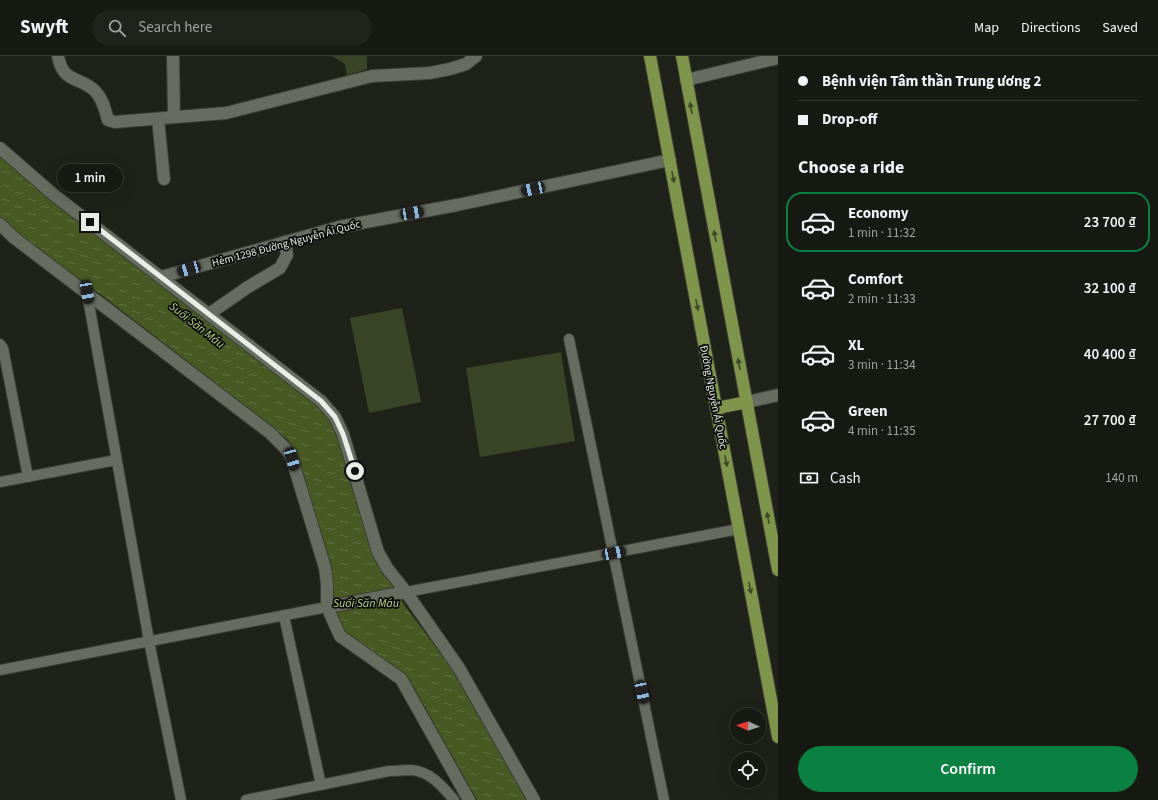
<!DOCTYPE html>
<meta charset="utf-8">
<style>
:root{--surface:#171a13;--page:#20231c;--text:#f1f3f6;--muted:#9ea1a0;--line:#363833;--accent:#0b8043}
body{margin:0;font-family:"Source Sans 3",sans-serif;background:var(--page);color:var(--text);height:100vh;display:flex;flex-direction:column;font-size:15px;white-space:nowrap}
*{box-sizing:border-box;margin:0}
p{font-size:13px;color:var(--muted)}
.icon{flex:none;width:22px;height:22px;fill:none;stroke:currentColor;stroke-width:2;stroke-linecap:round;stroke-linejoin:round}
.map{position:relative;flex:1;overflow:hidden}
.sheet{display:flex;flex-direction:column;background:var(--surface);width:380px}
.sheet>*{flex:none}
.guide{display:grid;align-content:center;height:88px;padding:0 20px;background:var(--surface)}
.needle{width:26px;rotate:273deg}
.controls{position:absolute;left:730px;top:652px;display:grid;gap:8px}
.controls a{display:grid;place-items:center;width:36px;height:36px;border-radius:50%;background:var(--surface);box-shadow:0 4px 16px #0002,0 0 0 1px var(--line);font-size:20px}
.end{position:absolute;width:18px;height:18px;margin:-9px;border:5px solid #eaede6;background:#111;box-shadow:0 0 0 2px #111}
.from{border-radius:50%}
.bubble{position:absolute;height:28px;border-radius:14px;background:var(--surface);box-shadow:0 4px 16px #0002,0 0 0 1px var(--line);font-size:13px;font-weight:600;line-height:28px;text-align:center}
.car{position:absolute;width:12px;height:24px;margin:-12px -6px;border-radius:5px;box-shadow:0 0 3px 1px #0007;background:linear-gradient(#222 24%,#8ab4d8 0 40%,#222 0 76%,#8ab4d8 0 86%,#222 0)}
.guide b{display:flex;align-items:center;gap:14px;height:38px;font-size:15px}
.guide b+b{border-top:1px solid var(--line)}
.guide i{width:10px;height:10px;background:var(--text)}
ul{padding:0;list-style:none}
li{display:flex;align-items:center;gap:12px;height:60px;margin:0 8px 6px;padding:0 12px;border:2px solid transparent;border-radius:16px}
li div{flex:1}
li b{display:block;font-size:15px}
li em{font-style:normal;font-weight:600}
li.current{border-color:var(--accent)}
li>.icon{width:36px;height:36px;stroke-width:1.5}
h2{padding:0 20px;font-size:18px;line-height:48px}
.pay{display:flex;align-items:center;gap:10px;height:44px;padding:0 20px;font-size:15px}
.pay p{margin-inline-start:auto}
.button{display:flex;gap:8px;margin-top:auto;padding:8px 20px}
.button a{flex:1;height:46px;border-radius:24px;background:var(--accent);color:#fff;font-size:16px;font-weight:600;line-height:46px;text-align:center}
header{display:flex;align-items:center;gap:24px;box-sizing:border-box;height:56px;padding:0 20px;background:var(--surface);border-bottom:1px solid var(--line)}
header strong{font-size:19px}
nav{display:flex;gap:22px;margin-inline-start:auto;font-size:14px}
.search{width:280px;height:36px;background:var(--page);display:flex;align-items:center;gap:10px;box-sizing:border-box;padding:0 14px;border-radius:22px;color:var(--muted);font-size:15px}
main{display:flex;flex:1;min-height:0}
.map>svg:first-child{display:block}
</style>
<header>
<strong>Swyft</strong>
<div class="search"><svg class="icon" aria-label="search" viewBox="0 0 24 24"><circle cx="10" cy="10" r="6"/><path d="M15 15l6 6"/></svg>Search here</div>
<nav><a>Map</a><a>Directions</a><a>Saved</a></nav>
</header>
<main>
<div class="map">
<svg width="778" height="744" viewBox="0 0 778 744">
<defs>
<pattern id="water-ripples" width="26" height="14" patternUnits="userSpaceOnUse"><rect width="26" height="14" fill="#485924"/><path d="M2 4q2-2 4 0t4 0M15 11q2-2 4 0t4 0" fill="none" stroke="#637144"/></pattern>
</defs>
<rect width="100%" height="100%" fill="#1f2219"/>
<g fill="#3a4427">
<polygon points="332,0 367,0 367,13 347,20 345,8"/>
<polygon points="402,252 421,346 369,357 350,262"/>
<polygon points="561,296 575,385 480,401 466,312"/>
</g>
<polygon fill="url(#water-ripples)" points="0,100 51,144 317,349 330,364 338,382 373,499 382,517 392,528 405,550 454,615 527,744 477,744 408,621 346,576 337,561 332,546 333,525 298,399 288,384 275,373 99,237 14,176 0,162"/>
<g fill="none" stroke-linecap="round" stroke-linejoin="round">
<defs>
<g id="lane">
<polyline points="87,237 149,585 181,744"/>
<polyline points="569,283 664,744"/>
<polyline points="0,288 3,292 28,421"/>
<polyline points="0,426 116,404"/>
<polyline points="406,536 739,473"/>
<polyline points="284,560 321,729"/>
<polyline points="0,614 327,551"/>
<path d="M246 744 389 715C397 715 404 714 411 714 430 715 443 731 454 744"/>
</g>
<g id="street">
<path d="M58 0C63 28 80 20 95 35 103 43 105 54 108 64L115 66 226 57 372 20 430 17 450 13 466 8 476 0"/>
<polyline points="173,0 174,61"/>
<polyline points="686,24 778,2"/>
<polyline points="158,63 164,123"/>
<polyline points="0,92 54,139 321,345 335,361 343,378 378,496 387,512 406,536 459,612 534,744"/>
<polyline points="0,168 13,181 270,377 286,393 292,403 325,512 327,528 327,551 340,580 401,623 469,744"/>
<polyline points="161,221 339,171 457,149 670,104"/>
<polyline points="209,258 248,231 280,212 287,199 285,186"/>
<polyline points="747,346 778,339"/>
<polyline points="327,551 406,536"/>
</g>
<g id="primary">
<polyline points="650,0 778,681"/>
<polyline points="682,0 778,514"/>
<polyline points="717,352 747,346"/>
</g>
</defs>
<use href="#lane" stroke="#3a3e36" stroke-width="12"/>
<use href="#street" stroke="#3a3e36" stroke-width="14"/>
<use href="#primary" stroke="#3a3e36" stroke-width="14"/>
<use href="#lane" stroke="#676c60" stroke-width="10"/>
<use href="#street" stroke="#676c60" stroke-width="12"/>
<use href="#primary" stroke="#7f954c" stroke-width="12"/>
</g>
<defs><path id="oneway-solid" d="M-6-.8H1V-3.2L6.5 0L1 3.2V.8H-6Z"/></defs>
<g fill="#3e4926">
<use href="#oneway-solid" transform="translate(691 52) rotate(-101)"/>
<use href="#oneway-solid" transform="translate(673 121) rotate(79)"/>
<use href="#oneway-solid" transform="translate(715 180) rotate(-101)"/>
<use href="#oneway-solid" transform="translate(697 249) rotate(79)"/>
<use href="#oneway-solid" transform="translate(739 308) rotate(-101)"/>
<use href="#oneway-solid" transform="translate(726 405) rotate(79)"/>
<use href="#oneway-solid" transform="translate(768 462) rotate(-101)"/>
<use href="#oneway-solid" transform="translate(750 532) rotate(79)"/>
</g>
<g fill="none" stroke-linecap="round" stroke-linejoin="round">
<polyline stroke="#eaede6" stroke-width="5" points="90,166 321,345 335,361 343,378 355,415"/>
</g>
<g text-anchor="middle" stroke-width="3.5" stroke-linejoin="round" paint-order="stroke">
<g font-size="11" fill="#eaede6" stroke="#090b07">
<text transform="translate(286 187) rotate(-15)" y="4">Hẻm 1298 Đường Nguyễn Ái Quốc</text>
<text transform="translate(714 341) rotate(79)" y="4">Đường Nguyễn Ái Quốc</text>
</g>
<g font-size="12" font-style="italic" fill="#bcd787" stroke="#090b07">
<text transform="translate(197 269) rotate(38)" y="4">Suối Săn Máu</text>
<text x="366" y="551">Suối Săn Máu</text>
</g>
</g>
</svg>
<div class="controls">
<a><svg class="needle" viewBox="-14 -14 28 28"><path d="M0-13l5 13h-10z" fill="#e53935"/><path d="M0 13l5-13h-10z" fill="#9ea1a0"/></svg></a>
<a><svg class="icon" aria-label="locate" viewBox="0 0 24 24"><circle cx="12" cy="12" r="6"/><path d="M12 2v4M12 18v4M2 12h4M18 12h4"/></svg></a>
</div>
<i class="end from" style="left:355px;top:415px"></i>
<i class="end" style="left:90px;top:166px"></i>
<div class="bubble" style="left:57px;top:108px;width:66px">1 min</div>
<i class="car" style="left:533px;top:133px;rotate:258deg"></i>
<i class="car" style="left:412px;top:157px;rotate:80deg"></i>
<i class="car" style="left:189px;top:213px;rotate:254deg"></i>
<i class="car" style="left:87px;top:236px;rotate:170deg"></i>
<i class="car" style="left:292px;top:403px;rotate:164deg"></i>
<i class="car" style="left:614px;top:497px;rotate:79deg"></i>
<i class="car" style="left:642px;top:636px;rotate:168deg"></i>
</div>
<section class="sheet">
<div class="guide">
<b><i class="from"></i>Bệnh viện Tâm thần Trung ương 2</b>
<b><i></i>Drop-off</b>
</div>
<h2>Choose a ride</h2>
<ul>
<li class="current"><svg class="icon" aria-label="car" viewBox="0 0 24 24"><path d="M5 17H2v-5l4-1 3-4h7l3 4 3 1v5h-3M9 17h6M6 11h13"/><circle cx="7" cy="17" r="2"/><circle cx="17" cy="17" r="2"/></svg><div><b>Economy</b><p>1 min · 11:32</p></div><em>23 700 ₫</em></li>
<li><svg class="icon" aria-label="car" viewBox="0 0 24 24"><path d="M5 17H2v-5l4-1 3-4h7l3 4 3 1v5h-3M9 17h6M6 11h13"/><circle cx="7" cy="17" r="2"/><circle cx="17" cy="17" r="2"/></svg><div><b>Comfort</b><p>2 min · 11:33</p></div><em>32 100 ₫</em></li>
<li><svg class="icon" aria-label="car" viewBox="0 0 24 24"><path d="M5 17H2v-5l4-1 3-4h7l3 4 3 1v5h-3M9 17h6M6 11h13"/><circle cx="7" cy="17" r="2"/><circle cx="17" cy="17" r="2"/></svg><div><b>XL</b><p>3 min · 11:34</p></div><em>40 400 ₫</em></li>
<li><svg class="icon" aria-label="car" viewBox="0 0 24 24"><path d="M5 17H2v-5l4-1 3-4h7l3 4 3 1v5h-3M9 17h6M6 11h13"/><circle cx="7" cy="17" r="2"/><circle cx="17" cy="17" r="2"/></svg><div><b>Green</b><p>4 min · 11:35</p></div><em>27 700 ₫</em></li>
</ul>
<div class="pay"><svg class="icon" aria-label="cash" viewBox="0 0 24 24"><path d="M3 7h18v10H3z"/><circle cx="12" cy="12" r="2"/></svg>Cash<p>140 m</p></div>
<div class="button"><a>Confirm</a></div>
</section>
</main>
